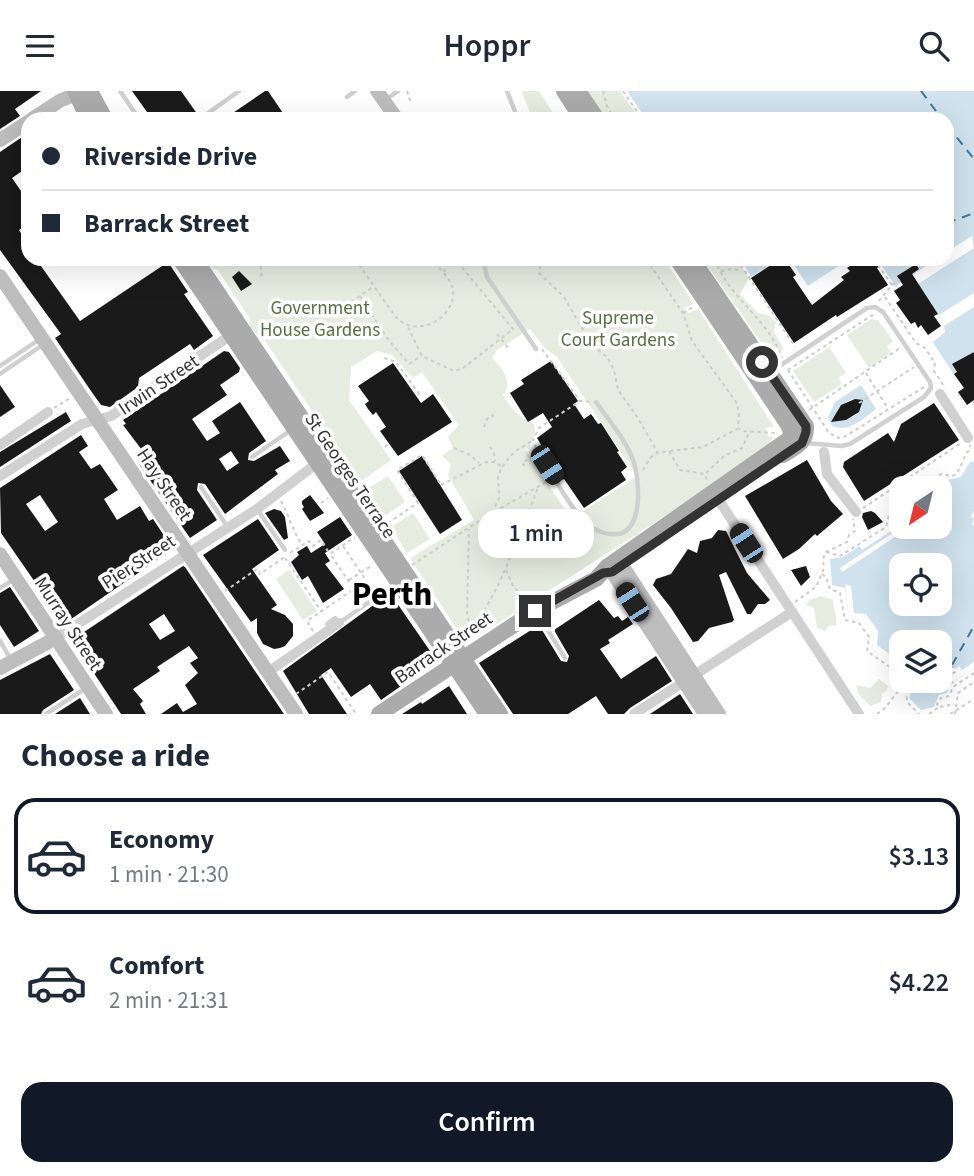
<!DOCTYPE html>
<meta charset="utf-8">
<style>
:root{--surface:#fff;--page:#f6f6f7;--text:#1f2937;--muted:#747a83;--line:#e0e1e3;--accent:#111827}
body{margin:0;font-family:"Source Sans 3",sans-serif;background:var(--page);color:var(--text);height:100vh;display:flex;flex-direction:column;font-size:26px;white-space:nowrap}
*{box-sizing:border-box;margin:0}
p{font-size:23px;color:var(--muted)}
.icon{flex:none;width:38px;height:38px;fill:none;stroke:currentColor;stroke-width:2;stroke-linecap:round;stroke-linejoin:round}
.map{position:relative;height:623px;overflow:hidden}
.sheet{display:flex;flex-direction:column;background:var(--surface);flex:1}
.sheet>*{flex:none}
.hud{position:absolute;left:21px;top:21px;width:933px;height:154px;border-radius:21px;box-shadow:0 7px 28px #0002;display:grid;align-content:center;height:154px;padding:0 21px;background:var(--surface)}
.needle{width:46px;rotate:215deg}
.fabs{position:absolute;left:889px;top:385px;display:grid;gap:14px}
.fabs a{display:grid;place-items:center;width:63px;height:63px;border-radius:14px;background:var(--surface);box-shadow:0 7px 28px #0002;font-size:35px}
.end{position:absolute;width:32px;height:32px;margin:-16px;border:9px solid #333;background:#fff;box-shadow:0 0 0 4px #fff}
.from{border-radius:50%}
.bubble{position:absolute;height:49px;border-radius:21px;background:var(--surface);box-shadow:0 7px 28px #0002;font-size:23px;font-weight:600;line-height:49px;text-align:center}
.car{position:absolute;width:21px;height:42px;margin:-21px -10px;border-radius:9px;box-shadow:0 0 5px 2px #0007;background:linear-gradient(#222 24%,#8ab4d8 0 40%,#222 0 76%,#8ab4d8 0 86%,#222 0)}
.hud b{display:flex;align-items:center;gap:24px;height:66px;font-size:26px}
.hud b+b{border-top:2px solid var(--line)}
.hud i{width:18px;height:18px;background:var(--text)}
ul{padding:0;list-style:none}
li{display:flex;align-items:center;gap:21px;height:116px;margin:0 14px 10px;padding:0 7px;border:4px solid transparent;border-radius:21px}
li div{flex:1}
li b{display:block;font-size:26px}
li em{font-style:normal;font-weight:600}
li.active{border-color:var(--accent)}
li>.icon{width:63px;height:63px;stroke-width:1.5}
h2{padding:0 21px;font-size:32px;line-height:84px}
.action{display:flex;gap:14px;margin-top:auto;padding:14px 21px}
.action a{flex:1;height:80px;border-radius:21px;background:var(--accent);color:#fff;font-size:28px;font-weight:600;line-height:80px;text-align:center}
header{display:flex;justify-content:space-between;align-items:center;height:91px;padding:0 21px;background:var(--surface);font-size:32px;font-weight:600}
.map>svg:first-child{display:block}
</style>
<header><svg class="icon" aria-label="menu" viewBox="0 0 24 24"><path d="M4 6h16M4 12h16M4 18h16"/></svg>Hoppr<svg class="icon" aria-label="search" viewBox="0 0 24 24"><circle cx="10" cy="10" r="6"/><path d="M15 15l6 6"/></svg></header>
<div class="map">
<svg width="974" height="623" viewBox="0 0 974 623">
<rect width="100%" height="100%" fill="#fff"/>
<g fill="#e6ecdf" fill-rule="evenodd">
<polygon points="522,0 539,0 557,28 532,28"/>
<polygon points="583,0 620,0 640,28 602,28"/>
<path d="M207 168H477L478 171 483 173V168H664L694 213 684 217 688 222 698 218 774 336 766 337 768 345 773 346 768 359 475 547 472 544H461L410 467 474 429 448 384 451 373 442 365 453 357 448 346 459 334 422 281 413 287 392 264 377 260 351 276 349 309 391 369 360 391 264 248 259 246 250 236V228L218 179 212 177ZM530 238 546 258 557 266 637 385 571 428 525 358 529 357 535 342 534 333C518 326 511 318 503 304 513 291 503 277 492 267L497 259Z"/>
<polygon points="703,168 736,168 749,187 740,203 758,222 770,225 776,231 774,241 784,258 775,264 768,261"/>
<polygon points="871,228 878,229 893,250 887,255 891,262 869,277 847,244"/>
<polygon points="829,256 846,282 838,287 842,293 814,311 793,280"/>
<polygon points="388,385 405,411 383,426 366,399"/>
<polygon points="413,422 430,448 407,462 391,436"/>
<polygon points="289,479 317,520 303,529 276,488"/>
<path d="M821 505 833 509C833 518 838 525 836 535L829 534 825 540 817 537 814 517 806 514 811 508Z"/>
<polygon points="879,588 888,595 887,599 882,603 881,611 870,615 858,602 856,594 870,597"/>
</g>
<g fill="#cfe2ee" fill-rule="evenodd">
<polygon points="627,0 974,0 974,313 877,168 947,168 947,28 646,28"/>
<polygon points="741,168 779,168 751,186"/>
<polygon points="790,168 849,168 808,195"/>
<path d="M861 294 876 318C863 328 849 342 832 335L828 326 835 311ZM852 308H856L861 318 853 326 842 330 840 318 836 320 841 314Z"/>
<path d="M974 370V420L971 425 974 428 972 433 974 435V577L950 593 947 602 939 604 934 616 921 619 909 607 913 596 903 590H940V551H901V588L895 585 896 574 872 558 874 544 865 530 849 527 845 497 832 494 830 468 843 466 859 455 862 459 894 438 891 430 901 416V436H940V404L943 390 961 386 970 371ZM901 474H940V513H901Z"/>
</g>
<g fill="#fff">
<polygon points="972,145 974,157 918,193 939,224 974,202 974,216 944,235 945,241 933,251 896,195 937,168 947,168 947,161"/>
<polygon points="902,436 910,436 842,481 840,477"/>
<polygon points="845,493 851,495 854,522 866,523 878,540 877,554 901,571 901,588 894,583 896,574 872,558 874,544 865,530 849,527"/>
<polygon points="948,568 955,578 959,575 962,579 974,571 974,577 934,603 931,598 926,600 925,598 930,595 927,590 932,593 940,590 940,582 943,586 952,580 946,570"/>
</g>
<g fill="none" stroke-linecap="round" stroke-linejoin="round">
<g stroke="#3f7597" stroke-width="2" stroke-dasharray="9 7" stroke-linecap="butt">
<polyline points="921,0 942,28"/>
<polyline points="947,34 974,68"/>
<polyline points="947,132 974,122"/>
<polyline points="952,574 974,535"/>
</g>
</g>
<g fill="#1a1a1a" fill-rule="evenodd">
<polygon points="0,0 41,0 15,18 20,25 0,38"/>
<polygon points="132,0 181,0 198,24 195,28 152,28"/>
<polygon points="265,0 268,0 287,28 224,28"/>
<polygon points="28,42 28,76 12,87 21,100 26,97 28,100 28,133 19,139 28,153 28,168 36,168 80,230 168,171 188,201 184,203 213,245 194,259 190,253 139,287 138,296 110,316 101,314 91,300 55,247 61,243 0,159 0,61"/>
<polygon points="780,168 785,168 796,184 793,186 812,214 844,189 841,186 850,180 847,177 860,168 890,168 877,177 888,194 837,226 836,224 794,252 751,187"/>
<polygon points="916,173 919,178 912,183 938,223 934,225 941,235 928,244 921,234 918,237 915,231 911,233 896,212 900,209 894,200 903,194 897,185"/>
<polygon points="239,180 252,193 241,200 232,186"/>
<path d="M224 260 229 261 240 277 239 281 220 294 227 304 192 328 207 350 220 342 212 330 240 311 266 350 249 362 248 369 254 370 280 355 290 370 275 379 278 383 225 423 205 393 198 392 197 399 217 429 190 447 139 373 148 367 123 334 126 333 123 329ZM231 360 239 372 227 380 219 368Z"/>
<polygon points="974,261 974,309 967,314 958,301 964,297 954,283 957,281 952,273"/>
<polygon points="551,270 578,310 574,313 584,328 591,323 598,333 601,332 619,360 617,361 627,376 621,381 626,389 584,417 564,388 562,389 537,347 552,336 543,322 528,331 510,302 524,293 521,289"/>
<polygon points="393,272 421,312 433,303 452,331 398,365 380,340 386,336 376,321 373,324 368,318 365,313 369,310 358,295"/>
<polygon points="0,294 15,316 0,326"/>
<polygon points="855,308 863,309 859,321 846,329 831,331 841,314"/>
<polygon points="934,312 959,349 864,410 843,376 844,371 888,342 894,351 901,333"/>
<polygon points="66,321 71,330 0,376 0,361"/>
<path d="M81 344 88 355 79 361 91 378 100 373 118 399 104 408 117 429 140 415 149 430 153 428 173 458 64 533 1 442 0 397ZM40 404 58 431 45 440 26 413Z"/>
<polygon points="422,365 462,429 440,443 399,380"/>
<polygon points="807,369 831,410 843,423 817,445 815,443 799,458 783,468 745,405"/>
<polygon points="310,404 324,422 310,430 302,418 304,416 302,413 302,410"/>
<polygon points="274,418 281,420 285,426 288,447 284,449 265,422"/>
<polygon points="871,420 875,422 883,431 868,439 862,426 863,422"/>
<polygon points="340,426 352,444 325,462 330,470 325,473 344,498 323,512 308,485 302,489 291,471 299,464 297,461 307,455 311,462 325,453 317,441"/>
<polygon points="258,428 279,459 252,478 277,514 271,518 285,524 293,533 293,545 285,555 280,557 274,558 263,553 257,542 257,527 251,531 203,464"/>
<polygon points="718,439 726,440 747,482 770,509 765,513 758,513 751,523 747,523 726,481 719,484 734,529 732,531 709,537 698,550 693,551 671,517 653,494 656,488 671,483 688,458 697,462 700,450 712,447"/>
<path d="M183 475 185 476 284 623H161L177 612 183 621 197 613 185 594 198 582 190 572 198 567 189 555 157 576 160 580 133 598 143 610 140 613 146 623H121L72 549ZM164 523 175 540 160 549 149 533Z"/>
<polygon points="806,475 810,486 801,495 791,479"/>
<polygon points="10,496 39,540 14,556 0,534 0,502"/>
<polygon points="390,502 437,570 381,609 370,593 351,606 331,577 321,584 347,623 309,623 283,580"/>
<polygon points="599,509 614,527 618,525 622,530 628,526 633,533 608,549 610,552 600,558 621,588 656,565 672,590 630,617 624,623 608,623 596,605 568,623 513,623 479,572 539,534 561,570 567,571 569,565 554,539"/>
<polygon points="50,563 74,599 43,619 41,623 0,623 0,589"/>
<polygon points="449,595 467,623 402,623 421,611 422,613"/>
<polygon points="680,603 693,623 650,623"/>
<polygon points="80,607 90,623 55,623"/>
</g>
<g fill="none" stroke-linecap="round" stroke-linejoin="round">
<g stroke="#cdcdcd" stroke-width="2" stroke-dasharray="3.5 3.5" stroke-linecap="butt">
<polyline points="407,0 411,12"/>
<polyline points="603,0 607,15 614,28"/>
<polyline points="623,0 642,28"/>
<polyline points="374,28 380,24"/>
<polyline points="260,168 262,189"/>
<path d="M355 168 395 225C415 249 456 228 453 199 451 187 439 177 430 168"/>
<polyline points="542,168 539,182 564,206 592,254 607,266 614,279 618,299 636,324 658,362 669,360 680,379 705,383 707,389"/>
<polyline points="646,168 683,222 692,250 736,311 739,321 738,337 742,340 777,342"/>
<path d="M715 168C728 207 769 228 782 267"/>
<polyline points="737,168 795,256"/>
<polyline points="874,168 892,194 878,211"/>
<polyline points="721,180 730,178 737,179 741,176"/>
<polyline points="444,181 450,168"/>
<polyline points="892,194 900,189"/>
<polyline points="360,205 387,247 409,273 421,265"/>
<polyline points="885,206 916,252 925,257 935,272 934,280 944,295"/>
<polyline points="351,211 373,196"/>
<polyline points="683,222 693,216"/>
<polyline points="408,236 422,265 454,280 462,278 513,238 455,168"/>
<polyline points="497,243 509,258"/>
<polyline points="542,258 580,310"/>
<polyline points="384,267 396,271 420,304"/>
<polyline points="788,279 829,342 839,347 846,345 924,296"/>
<polyline points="788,279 874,223"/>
<polyline points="866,282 887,316"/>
<polyline points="859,312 914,276"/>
<polyline points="54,317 70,307"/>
<polyline points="809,319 900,257"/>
<polyline points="484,336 487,328 493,325 491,323"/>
<polyline points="385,356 389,353"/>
<polyline points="490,356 494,361 495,370"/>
<polyline points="454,357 470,364 479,372"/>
<polyline points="536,357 533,349 539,337 580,310 591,311"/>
<polyline points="670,360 703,356 737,338"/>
<polyline points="525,375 522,372 534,364"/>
<polyline points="643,379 650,367 657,362"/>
<polyline points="706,382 724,365 742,357 749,342"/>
<polyline points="441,394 486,371 495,371 501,375"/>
<polyline points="935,397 936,387 941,383 952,385 957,383 966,363 970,358 970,354"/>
<path d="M281 410C289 425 293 440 302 454"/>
<polyline points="321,412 328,407"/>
<polyline points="418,412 397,379 422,364 441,394"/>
<polyline points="863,417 961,352"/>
<polyline points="492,422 499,407 498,385 502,376 514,361 532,350"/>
<polyline points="484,428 493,429 506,435 513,443 525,448 539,461"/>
<polyline points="388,432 419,411"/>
<polyline points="343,455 373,500"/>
<polyline points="826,461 840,465 886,436 889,424 901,411"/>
<polyline points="290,462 309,450 313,455 321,449 329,462"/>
<polyline points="285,467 321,520"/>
<polyline points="412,474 482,428 548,390"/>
<polyline points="506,479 514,497 530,509"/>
<polyline points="822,483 826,486 830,498 840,502 845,529 859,532 869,546 867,560 890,576 890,586 906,596 907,611 919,623"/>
<polyline points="349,489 371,475"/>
<polyline points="225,500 257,478 260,483 286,465"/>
<polyline points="795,511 816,496 824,477 823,468 826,461 847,451 849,444 855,440 853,428"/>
<path d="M471 536C491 514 503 484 514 457L519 451 525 448 524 434 538 396"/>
<polyline points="313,540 307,530 354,498 330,463 355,446"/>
<polyline points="463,547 468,545 471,536 467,524 469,438"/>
<polyline points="952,574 955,581 933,596 936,600 952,591 954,593"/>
<polyline points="296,603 328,581 356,623"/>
<polyline points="940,616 954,613"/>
<polyline points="877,623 885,617 902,595"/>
<polyline points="929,623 939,616 937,613 941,607 949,605 953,596 974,582"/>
<polyline points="950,623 974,608"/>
<polyline points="955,623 958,602 974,591"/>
</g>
<g stroke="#d0d0d0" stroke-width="4.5">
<polyline points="120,0 139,28"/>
<polyline points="507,0 518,28"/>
<polyline points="347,6 355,0"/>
<polyline points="385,9 398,0"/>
<polyline points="200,28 239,0"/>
<polyline points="483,168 487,186 536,258"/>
<polyline points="0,275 40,248"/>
<polyline points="772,280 867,217 875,216 883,221 930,291 931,297 924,306 850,353 842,355 806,352"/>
<polyline points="0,283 44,253"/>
<path d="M538 361C553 383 570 419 590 435 596 440 603 442 610 443 643 448 640 396 635 375 629 352 609 330 596 311"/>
<polyline points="252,366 291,339"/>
<polyline points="201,396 227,435"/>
<polyline points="257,418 285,459"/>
<polyline points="0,497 13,489"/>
<polyline points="538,523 565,567"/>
<polyline points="327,533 335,527 339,532 395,493"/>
<polyline points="0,550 10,567"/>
<polyline points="46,623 86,597"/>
</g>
<g stroke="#d0d0d0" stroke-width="10">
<polyline points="940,303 968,347"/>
<polyline points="0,354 48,321"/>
<polyline points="824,361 827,383 856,421"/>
<polyline points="0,385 82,333 111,325 234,242"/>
<polyline points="718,408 859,623"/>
<polyline points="56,547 257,418 320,370"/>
<polyline points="268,581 339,532"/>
<polyline points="634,623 792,521"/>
</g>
<g stroke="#bdbdbd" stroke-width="14">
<polyline points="377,0 397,28"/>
<polyline points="32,28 61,9 86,0"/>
<polyline points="0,49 28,31"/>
<polyline points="0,185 296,623"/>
<polyline points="0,463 106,623"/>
<polyline points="618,468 719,623"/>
<polyline points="608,475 705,623"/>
<polyline points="0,577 56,547"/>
</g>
<g stroke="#ababab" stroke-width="16">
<polyline points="75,0 88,28"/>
<polyline points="90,0 105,28"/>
<polyline points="564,0 582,28"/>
<polyline points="578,0 597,28"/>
<polyline points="180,168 487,623"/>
<polyline points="195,168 500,623"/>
<path d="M692 168 806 335C807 351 796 356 783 364"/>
<polyline points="379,623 535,520 596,488 608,475 789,348 791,342 789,335 677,168"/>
</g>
</g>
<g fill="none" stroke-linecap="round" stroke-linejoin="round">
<polyline stroke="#333" stroke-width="9" points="535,520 603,482 612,481 802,352 806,341 806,335 762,271"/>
</g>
<g text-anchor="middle" stroke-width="7" stroke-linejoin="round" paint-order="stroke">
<g font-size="19" fill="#56703f" stroke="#fff">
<text x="320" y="223">Government<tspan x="320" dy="22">House Gardens</tspan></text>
<text x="618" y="233">Supreme<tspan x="618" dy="22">Court Gardens</tspan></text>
</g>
<g font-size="19" fill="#333" stroke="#fff">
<text transform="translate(158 293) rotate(-34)" y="7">Irwin Street</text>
<text transform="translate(351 384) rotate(56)" y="7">St Georges Terrace</text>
<text transform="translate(165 393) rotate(56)" y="7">Hay Street</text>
<text transform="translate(138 470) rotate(-33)" y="7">Pier Street</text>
<text transform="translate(69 532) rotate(57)" y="7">Murray Street</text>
<text transform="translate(443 556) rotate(-34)" y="7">Barrack Street</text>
</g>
<g font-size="33" font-weight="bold" fill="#000" stroke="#fff">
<text x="392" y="514">Perth</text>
</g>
</g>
</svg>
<div class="fabs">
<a><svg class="needle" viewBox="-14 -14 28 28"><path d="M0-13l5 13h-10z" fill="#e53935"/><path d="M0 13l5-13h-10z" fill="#747a83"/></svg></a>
<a><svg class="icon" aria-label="locate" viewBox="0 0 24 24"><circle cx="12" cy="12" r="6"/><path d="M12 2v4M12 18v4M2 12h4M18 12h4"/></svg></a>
<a><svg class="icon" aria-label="layers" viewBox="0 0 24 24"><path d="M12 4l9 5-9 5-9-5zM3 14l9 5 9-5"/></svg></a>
</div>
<i class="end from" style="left:762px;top:271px"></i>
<i class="end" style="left:535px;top:520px"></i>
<div class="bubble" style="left:478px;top:418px;width:116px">1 min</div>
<i class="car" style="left:547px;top:374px;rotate:147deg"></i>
<i class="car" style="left:746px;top:452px;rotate:327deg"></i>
<i class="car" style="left:632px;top:511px;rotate:327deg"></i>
<div class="hud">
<b><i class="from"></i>Riverside Drive</b>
<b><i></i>Barrack Street</b>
</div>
</div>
<section class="sheet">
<h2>Choose a ride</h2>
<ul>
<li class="active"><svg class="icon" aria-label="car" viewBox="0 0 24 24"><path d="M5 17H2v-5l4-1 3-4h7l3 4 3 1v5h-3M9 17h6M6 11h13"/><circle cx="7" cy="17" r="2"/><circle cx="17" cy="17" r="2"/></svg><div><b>Economy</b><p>1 min · 21:30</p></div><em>$3.13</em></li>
<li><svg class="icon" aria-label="car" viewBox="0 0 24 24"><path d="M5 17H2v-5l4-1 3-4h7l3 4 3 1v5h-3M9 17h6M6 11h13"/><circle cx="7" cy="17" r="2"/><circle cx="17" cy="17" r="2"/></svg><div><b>Comfort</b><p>2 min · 21:31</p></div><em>$4.22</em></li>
</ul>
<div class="action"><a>Confirm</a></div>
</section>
